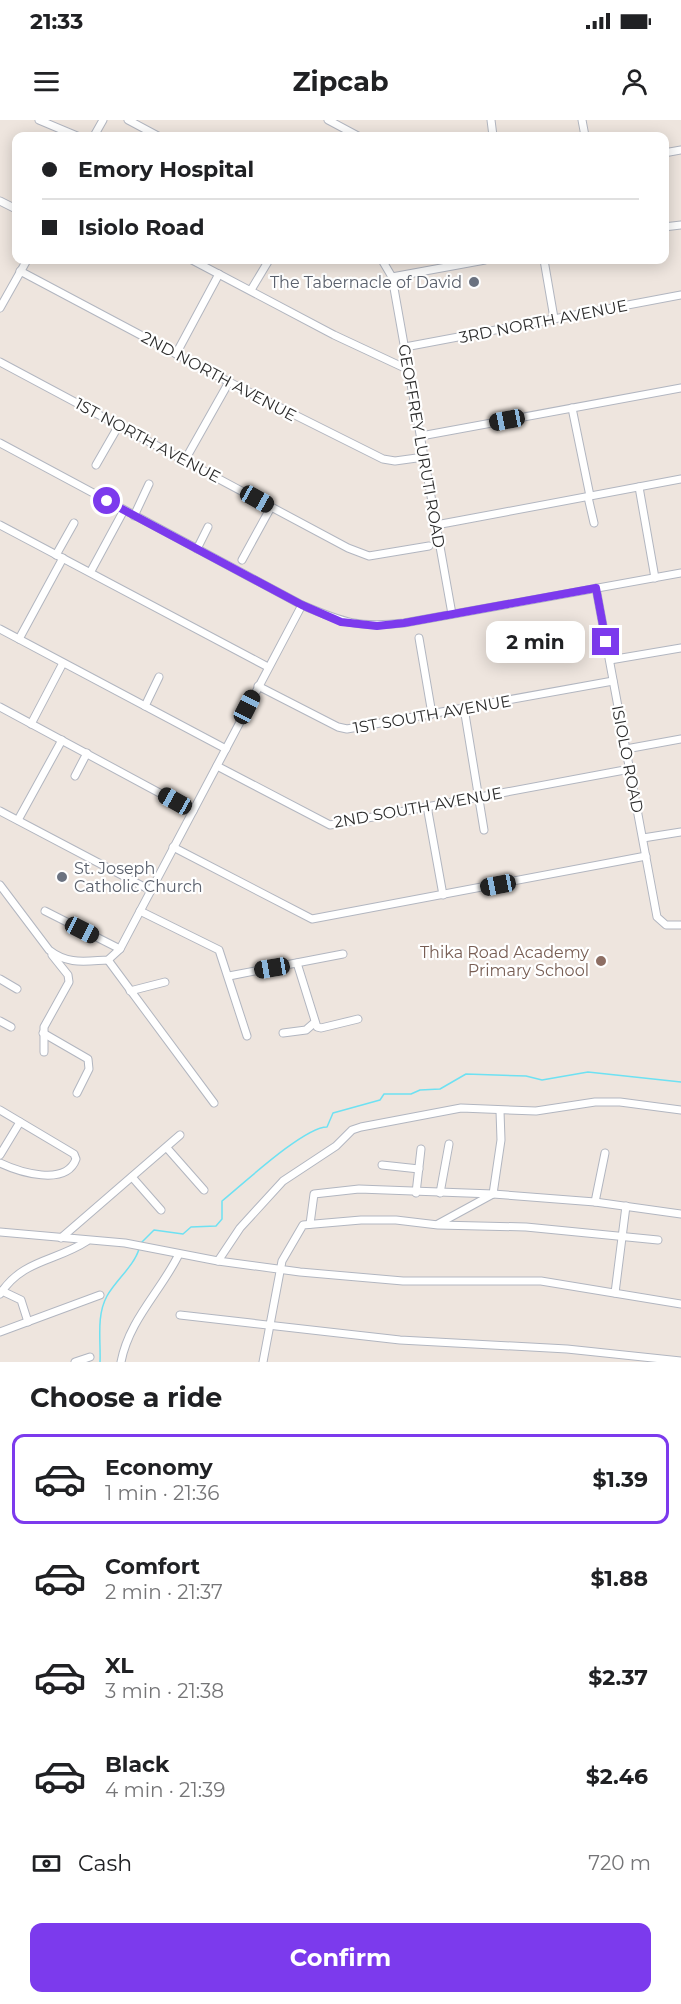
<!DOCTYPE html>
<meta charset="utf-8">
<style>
:root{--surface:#fff;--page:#f6f6f6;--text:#202124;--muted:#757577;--line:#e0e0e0;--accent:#7c3aed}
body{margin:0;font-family:Montserrat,sans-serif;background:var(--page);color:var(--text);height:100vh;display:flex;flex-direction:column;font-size:22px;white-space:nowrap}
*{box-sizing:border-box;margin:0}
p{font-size:20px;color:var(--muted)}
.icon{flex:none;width:33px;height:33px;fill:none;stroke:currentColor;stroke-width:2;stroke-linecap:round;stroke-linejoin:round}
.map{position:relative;height:1242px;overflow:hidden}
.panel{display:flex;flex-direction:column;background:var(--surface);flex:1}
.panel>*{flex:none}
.top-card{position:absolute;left:12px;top:12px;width:657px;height:132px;border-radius:12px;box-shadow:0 3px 15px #0003;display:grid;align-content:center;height:132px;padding:0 30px;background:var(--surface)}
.end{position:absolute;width:27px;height:27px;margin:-14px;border:8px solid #7c3aed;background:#fff;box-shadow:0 0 0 3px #fff}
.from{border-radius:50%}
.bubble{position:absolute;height:42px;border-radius:12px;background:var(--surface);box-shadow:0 3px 15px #0003;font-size:20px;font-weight:700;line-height:42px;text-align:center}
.car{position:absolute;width:18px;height:36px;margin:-18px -9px;border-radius:8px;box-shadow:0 0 4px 2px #0007;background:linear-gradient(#222 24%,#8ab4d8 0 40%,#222 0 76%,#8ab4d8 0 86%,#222 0)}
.top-card b{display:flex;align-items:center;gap:21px;height:57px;font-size:22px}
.top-card b+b{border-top:2px solid var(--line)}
.top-card i{width:15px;height:15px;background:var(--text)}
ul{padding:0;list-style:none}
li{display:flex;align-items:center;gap:18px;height:90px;margin:0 12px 9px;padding:0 18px;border:3px solid transparent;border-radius:12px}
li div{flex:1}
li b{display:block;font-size:22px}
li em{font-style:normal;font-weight:700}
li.selected{border-color:var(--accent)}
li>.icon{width:54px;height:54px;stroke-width:1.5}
h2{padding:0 30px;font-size:27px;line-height:72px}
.pay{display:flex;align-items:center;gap:15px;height:66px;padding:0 30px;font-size:22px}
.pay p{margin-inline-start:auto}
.primary-button{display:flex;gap:12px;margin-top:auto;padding:12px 30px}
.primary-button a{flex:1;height:69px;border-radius:12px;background:var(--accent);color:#fff;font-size:24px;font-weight:700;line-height:69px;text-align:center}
.status{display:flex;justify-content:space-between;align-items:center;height:42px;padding:0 30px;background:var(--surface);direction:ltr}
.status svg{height:16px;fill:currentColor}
header{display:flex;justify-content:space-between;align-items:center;height:78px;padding:0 30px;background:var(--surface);font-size:27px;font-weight:700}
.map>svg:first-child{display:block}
</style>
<div class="status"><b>21:33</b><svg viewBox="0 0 49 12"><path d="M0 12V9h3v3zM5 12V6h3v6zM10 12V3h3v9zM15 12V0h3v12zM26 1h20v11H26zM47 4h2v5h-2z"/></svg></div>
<header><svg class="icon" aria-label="menu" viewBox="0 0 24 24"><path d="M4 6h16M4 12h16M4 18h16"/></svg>Zipcab<svg class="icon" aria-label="person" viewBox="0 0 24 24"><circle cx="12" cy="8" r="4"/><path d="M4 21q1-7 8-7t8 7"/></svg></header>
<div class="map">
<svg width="681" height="1242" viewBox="0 0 681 1242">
<rect width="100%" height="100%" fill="#eee5de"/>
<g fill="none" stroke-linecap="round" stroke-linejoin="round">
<g stroke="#6ee1f2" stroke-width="1.5">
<path d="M140 1124 154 1110 183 1114 191 1107 216 1106 222 1099V1081C243 1064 304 1007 327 1007L333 993 380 980 384 974H411L420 970 440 969 466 954 526 956 542 960 588 952 681 962"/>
<path d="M100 1242C101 1221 96 1196 107 1176 116 1160 134 1146 139 1129"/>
</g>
<defs>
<g id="minor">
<polyline points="39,0 77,16"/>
<polyline points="128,0 158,16"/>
<polyline points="328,0 358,16"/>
<polyline points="491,0 493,16"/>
<polyline points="582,0 585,16"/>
<polyline points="94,16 103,0"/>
<polyline points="664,33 681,30"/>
<polyline points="0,81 16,89"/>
<polyline points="664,107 681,105"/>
<polyline points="192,140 334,215 409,250"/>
<polyline points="382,140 392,157 452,494"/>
<polyline points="544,140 554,198"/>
<polyline points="20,151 229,262 383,339 395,341 424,337"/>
<polyline points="392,157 485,140"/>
<polyline points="251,170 269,140"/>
<polyline points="0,188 27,140"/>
<polyline points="405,227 681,175"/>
<polyline points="176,234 219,154"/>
<polyline points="0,242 348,428 369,436 429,426"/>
<polyline points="572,288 590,376"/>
<polyline points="421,316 681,268"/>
<path d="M0 323 302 485C344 503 359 508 404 503L681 453"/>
<polyline points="185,340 229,262"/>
<polyline points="96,345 119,305"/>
<polyline points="639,367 655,458"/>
<polyline points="588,377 594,403"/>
<polyline points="134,396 149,364"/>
<polyline points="0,405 268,547"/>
<polyline points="436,405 681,359"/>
<polyline points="197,429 208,407"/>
<polyline points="56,435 74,403"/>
<polyline points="242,440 271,387"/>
<polyline points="91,451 124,390"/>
<polyline points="596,468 657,797 666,805 681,805"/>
<polyline points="0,509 226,629"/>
<polyline points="419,518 432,594"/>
<polyline points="19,519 63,438"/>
<polyline points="610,540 681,528"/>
<polyline points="258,566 338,607 347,609 613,561"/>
<polyline points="145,586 159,557"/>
<polyline points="0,587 193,691"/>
<polyline points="464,588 484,710"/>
<polyline points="31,604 63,543"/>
<polyline points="626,629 681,619"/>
<polyline points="217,646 330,705 630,649"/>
<polyline points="75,656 87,633"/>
<polyline points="427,686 443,775"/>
<polyline points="0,691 150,770"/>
<polyline points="18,700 62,620"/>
<polyline points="643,718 681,712"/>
<polyline points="173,727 312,799 646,736"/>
<path d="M0 765 49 830C68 845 85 841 108 840L120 829 302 485"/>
<polyline points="45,791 120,829"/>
<polyline points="140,791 219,830 247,916"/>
<polyline points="108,840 214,983"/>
<polyline points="297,843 317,907 321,908 358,899"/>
<polyline points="229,856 343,834"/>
<polyline points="0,859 17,869"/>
<polyline points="130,871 165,862"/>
<polyline points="0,901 11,907"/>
<polyline points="43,913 88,939 89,949 77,973"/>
<polyline points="283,913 306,910 314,903"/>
<polyline points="44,932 44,907 69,862 68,855 52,835"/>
<path d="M0 990 74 1034 76 1039C66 1067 19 1052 0 1043"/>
<polyline points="167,1028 204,1070"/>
<polyline points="0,1035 20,1002"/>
<polyline points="382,1045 419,1049"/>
<polyline points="132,1057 161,1090"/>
<polyline points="416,1073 421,1029"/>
<polyline points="440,1073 449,1024"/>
<polyline points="595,1082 605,1033"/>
<polyline points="310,1104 314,1074 359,1069 493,1074 595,1082 681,1094"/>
<polyline points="438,1104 493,1074 501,1020 500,991"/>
<polyline points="0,1112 125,1123 218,1141 300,1152 403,1161 541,1161 681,1184"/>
<polyline points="61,1118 180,1015"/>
<polyline points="218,1141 240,1108 283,1061 336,1026 352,1010 361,1007 461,988 536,991 595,982 620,982 681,990"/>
<polyline points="2,1171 21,1180 28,1202"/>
<polyline points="615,1173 626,1086"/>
<path d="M0 1174C23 1139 55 1142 87 1121"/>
<polyline points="180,1195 400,1220 567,1229 681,1241"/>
<polyline points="0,1212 100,1175"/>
<polyline points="75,1242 90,1237"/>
<path d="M121 1242C129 1200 161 1171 179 1134"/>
<polyline points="263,1242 282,1141 303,1105 361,1100 396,1100 438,1105 526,1107 658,1120"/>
</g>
</defs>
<use href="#minor" stroke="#b2b6c0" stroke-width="9"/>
<use href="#minor" stroke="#fff" stroke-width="7"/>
</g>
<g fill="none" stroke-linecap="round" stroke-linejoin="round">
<polyline stroke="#7c3aed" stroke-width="8" points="107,381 302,485 341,502 377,506 404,503 596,468 606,522"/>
</g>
<g fill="#6b7280" stroke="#fff" stroke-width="2">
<circle cx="474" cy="162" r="6"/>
<circle cx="62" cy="757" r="6"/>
</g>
<circle fill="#8d6e63" stroke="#fff" stroke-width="2" cx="601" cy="841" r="6"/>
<g text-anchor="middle" stroke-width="4.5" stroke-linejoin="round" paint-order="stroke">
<g font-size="16" fill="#5b616d" stroke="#fff" text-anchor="end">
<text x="462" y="168">The Tabernacle of David</text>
<text x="74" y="754" text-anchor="start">St. Joseph<tspan x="74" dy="18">Catholic Church</tspan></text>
</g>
<g font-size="16" fill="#2c2c2c" stroke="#fff">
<text transform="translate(543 201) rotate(-11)" y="6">3RD NORTH AVENUE</text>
<text transform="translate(219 256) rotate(28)" y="6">2ND NORTH AVENUE</text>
<text transform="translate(148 320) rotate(28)" y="6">1ST NORTH AVENUE</text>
<text transform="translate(422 326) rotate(80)" y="6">GEOFFREY LURUTI ROAD</text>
<text transform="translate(432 594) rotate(-10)" y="6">1ST SOUTH AVENUE</text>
<text transform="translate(628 639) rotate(79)" y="6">ISIOLO ROAD</text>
<text transform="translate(418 687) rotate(-10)" y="6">2ND SOUTH AVENUE</text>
</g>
<g font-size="16" fill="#785e54" stroke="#fff" text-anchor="end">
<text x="589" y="838">Thika Road Academy<tspan x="589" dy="18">Primary School</tspan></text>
</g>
</g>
</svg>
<i class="end from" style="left:107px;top:381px"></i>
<i class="end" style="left:606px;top:522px"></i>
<div class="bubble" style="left:486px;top:501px;width:99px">2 min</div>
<i class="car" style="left:507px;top:300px;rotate:259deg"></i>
<i class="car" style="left:257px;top:379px;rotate:119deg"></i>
<i class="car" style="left:247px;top:587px;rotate:27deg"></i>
<i class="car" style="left:175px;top:681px;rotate:299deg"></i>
<i class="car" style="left:498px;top:765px;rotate:259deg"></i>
<i class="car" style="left:82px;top:810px;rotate:117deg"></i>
<i class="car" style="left:272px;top:848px;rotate:260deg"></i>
<div class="top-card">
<b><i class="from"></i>Emory Hospital</b>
<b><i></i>Isiolo Road</b>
</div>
</div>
<section class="panel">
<h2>Choose a ride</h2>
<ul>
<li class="selected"><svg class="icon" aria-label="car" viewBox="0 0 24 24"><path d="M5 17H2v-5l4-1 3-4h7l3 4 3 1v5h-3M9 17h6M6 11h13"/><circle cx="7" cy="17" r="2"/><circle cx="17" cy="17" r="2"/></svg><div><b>Economy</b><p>1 min · 21:36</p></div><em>$1.39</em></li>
<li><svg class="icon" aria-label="car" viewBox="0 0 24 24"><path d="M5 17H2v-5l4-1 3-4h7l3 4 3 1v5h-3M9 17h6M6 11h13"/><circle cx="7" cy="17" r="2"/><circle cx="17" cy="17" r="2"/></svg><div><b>Comfort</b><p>2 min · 21:37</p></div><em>$1.88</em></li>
<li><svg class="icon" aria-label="car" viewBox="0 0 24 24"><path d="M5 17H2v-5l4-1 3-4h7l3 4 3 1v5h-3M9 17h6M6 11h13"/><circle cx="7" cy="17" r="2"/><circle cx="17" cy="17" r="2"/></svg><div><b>XL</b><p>3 min · 21:38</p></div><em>$2.37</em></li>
<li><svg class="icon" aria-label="car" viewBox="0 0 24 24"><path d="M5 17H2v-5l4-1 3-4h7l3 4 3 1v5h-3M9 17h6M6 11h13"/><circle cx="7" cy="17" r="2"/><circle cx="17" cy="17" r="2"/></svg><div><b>Black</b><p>4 min · 21:39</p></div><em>$2.46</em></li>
</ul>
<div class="pay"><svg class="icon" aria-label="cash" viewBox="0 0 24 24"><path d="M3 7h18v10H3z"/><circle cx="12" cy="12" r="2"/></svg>Cash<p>720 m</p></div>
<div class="primary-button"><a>Confirm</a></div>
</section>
